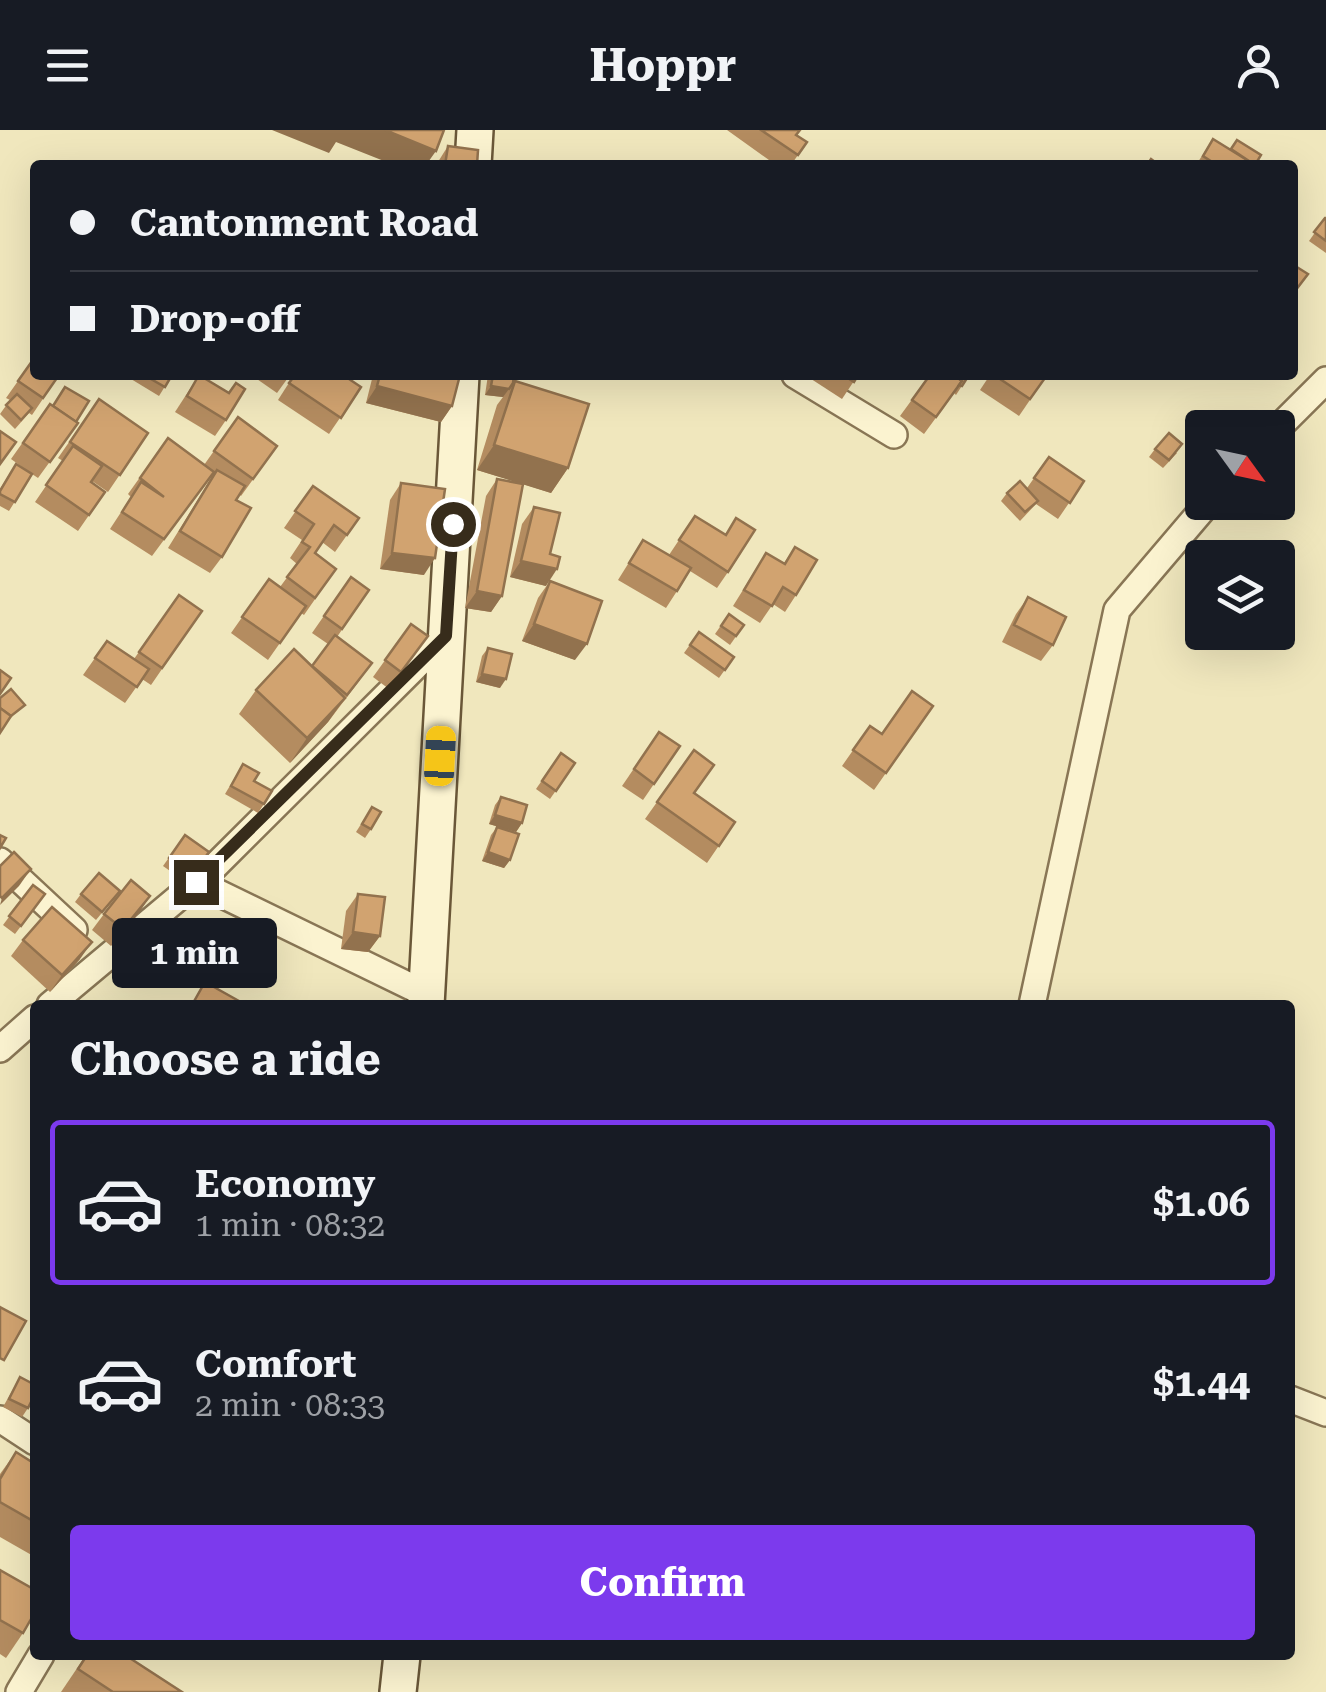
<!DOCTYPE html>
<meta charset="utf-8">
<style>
:root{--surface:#171b24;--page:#20242c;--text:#f1f3f6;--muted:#9ea1a6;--line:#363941;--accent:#7c3aed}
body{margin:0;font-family:"Roboto Serif",serif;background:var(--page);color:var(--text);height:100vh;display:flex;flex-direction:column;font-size:38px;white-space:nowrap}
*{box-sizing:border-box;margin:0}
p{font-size:32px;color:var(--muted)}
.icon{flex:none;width:55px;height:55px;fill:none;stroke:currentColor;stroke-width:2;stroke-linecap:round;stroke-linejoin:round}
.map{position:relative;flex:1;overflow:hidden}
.side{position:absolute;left:30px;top:870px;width:1265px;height:660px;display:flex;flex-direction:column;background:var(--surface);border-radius:10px;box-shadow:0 10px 40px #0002}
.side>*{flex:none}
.banner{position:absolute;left:30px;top:30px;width:1268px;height:220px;border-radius:10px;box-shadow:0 10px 40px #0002;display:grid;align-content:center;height:220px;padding:0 40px;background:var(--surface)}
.needle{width:65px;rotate:123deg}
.tools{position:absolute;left:1185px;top:280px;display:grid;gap:20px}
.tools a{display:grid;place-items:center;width:110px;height:110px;border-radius:10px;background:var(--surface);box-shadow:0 10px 40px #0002;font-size:50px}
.end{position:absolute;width:45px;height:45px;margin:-22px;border:12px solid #372c1b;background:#fff;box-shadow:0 0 0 5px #fff}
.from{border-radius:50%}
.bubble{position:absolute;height:70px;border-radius:10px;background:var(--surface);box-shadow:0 10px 40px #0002;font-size:32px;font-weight:700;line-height:70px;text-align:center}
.car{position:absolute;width:30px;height:60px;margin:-30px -15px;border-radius:12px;box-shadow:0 0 8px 2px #0007;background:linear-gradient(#f5c518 24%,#345 0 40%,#f5c518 0 76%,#345 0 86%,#f5c518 0)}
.banner b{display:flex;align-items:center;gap:35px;height:95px;font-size:38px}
.banner b+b{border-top:2px solid var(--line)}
.banner i{width:25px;height:25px;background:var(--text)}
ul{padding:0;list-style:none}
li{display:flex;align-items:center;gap:30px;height:165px;margin:0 20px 15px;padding:0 20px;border:5px solid transparent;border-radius:10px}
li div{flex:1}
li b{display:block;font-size:38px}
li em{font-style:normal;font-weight:700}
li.active{border-color:var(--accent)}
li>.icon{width:90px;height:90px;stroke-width:1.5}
h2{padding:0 40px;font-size:45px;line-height:120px}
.primary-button{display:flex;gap:20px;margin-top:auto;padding:20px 40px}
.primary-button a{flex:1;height:115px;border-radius:10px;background:var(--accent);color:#fff;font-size:40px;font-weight:700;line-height:115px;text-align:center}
header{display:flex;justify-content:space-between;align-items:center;height:130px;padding:0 40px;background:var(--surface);font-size:45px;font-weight:700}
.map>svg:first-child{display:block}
</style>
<header><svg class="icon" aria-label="menu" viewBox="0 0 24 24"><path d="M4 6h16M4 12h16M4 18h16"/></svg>Hoppr<svg class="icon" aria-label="person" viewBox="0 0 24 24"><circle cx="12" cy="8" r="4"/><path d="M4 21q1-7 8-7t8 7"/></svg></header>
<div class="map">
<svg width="1326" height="1562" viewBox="0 0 1326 1562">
<rect width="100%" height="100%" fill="#f0e7bd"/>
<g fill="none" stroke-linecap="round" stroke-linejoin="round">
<defs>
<g id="street">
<polyline points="795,245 894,305"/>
<polyline points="1278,298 1326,250"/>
<polyline points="0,731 74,800"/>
<polyline points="196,752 426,864"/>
<polyline points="50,875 209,742 446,506"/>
<polyline points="1032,875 1117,480 1209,372"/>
<polyline points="0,919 35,888"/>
<polyline points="1290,1269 1326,1283"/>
<polyline points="0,1289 35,1312"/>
<polyline points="19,1562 41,1525"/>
</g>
<g id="secondary">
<polyline points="473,35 475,0"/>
<polyline points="426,875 461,245"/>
<polyline points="398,1562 402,1525"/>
</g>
</defs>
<use href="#street" stroke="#897655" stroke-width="30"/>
<use href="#secondary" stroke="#6a5738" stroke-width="40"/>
<use href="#street" stroke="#fbf3d0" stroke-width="25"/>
<use href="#secondary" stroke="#fbf3d0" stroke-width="35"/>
</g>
<g fill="#b48c60">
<polygon points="727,0 800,0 796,5 807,12 791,35 776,35"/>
<polygon points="1213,9 1255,35 1196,35"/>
<polygon points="448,16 477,35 436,35"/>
<polygon points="1326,87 1326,123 1309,111"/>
<polygon points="35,227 59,245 32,285 29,283 15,299 0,284 10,270 6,268"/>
<polygon points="134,245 172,245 159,266 131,249"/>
<polygon points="199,245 226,290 215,306 175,282"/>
<polygon points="251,245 290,245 277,263"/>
<polygon points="294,245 361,257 329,304 278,270"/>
<polygon points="373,245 460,245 452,276 441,292 366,273"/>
<polygon points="488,245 514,245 513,253 568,338 551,363 523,354 502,466 491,482 465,478 486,366 497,349 520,353 477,340 497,275 503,267 485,265"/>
<polygon points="805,245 858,245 842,269"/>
<polygon points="921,245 969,245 956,265 954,263 924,304 900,286 927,249"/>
<polygon points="990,245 1040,245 1045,248 1019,286 980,260"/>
<polygon points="99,269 148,303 108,362 92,351 91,352 105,362 78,401 35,372 63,331 58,328"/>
<polygon points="50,274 78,293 38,348 32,344 9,381 0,376 0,359 16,334 29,342 11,329"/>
<polygon points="238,287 277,316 241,366 240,365 236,370 222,427 210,443 168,418 213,345 212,345 152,426 110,399 131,367 128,364 168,308 204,335"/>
<polygon points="1155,319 1177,323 1163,338 1149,327"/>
<polygon points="1049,327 1084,351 1058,389 1036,374 1020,391 1001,371 1007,363 1027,358"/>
<polygon points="401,353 424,445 380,439 390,370"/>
<polygon points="313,356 359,388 335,422 322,412 315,423 336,439 304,485 301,483 268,530 231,503 269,449 280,457 297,434 290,428 302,410 284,398"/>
<polygon points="534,377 550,424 546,456 510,447 522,394"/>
<polygon points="695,386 725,405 736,388 728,442 717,458 690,441 666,478 618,450 643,410 669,425"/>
<polygon points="795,417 796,465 785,482 773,474 760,493 733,476 766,423 784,433"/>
<polygon points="351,447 369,460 337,507 360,550 328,592 290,633 239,584 256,560 312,536 328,514 312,503"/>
<polygon points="550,451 575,530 522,511 538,468"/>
<polygon points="179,465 202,481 151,555 142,549 125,573 83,545 107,511 134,529"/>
<polygon points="1028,467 1053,515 1041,531 1002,512 1016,484"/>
<polygon points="729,484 744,495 730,515 715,504"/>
<polygon points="411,494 428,506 389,559 373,547"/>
<polygon points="699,502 734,527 719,548 684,523"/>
<polygon points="488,518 500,558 476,552 482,526"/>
<polygon points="933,576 874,660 842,636 870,596 882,604"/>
<polygon points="659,602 680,616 643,670 622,656"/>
<polygon points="694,620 694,664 735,692 707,733 645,689"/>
<polygon points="561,623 575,633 550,669 536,659"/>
<polygon points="243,634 254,651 264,674 258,683 225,664"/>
<polygon points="501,667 522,693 516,702 489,694 495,675"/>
<polygon points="372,677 371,699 365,708 356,702"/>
<polygon points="497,697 510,730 504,738 482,731 491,705"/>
<polygon points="185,705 209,722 187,753 163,736"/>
<polygon points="33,755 45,764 15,804 3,795"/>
<polygon points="120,761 96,790 75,772 81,764"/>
<polygon points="358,764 380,806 368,822 341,819 346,781"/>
<polygon points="139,783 111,816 92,800 104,784"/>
<polygon points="23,810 80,829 50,862 11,826"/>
<polygon points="20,1247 28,1278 22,1287 3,1277"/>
<polygon points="16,1322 35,1334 35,1427 0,1407 0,1344"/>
<polygon points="0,1440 23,1503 6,1528 0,1524"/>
<polygon points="86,1525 125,1525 182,1562 61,1562"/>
</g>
<g fill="#92724e">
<polygon points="272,0 385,0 436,21 426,35 394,35 336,12 329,23"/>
<polygon points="377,256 452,276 441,292 366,273"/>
<polygon points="491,256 509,259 503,267 485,265"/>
<polygon points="494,315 568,338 551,363 477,340"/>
<polygon points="392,423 435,428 424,445 380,439"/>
<polygon points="521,431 557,439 546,456 510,447"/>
<polygon points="477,461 502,466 491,482 465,478"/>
<polygon points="534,494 587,514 575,530 522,511"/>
<polygon points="482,544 506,549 500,558 476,552"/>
<polygon points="345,568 328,592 290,633 307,608"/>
<polygon points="495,685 522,693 516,702 489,694"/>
<polygon points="488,722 510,730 504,738 482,731"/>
<polygon points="31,739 19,756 0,775 2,768"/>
<polygon points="150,766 139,783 111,816 123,799"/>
<polygon points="353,802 380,806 368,822 341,819"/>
<polygon points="92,812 80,829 50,862 62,845"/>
</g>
<g fill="#d1a370" stroke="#92724e" stroke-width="2.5">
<polygon points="385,0 444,0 436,21"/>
<polygon points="761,0 800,0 796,5 807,12 798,25"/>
<polygon points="1213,9 1255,35 1217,35 1203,26"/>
<polygon points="1237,10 1261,25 1255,35 1231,19"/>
<polygon points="448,16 478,20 477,35 445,35"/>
<polygon points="1151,29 1159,35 1147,35"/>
<polygon points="1325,88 1326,88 1326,111 1314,102"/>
<polygon points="1292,134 1308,144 1292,165"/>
<polygon points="35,227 35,245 59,245 43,268 18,251"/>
<polygon points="144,245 172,245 165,257"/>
<polygon points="199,245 229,263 236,253 245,259 226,290 187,266"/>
<polygon points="295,245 343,245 361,257 341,288 289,253"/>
<polygon points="380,245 460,245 452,276 377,256"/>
<polygon points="493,245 514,245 513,253 509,259 491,256"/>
<polygon points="843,245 858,245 854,252"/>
<polygon points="930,245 954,245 962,251 936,287 912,270"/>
<polygon points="954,245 969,245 962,256 959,255 962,251"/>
<polygon points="994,245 1040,245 1045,248 1030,269"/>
<polygon points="515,251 589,274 568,338 494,315"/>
<polygon points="65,257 89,271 76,292 53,276"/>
<polygon points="17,264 32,278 21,290 6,275"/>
<polygon points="99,269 148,303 120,345 70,312"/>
<polygon points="50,274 78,293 50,332 23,313"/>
<polygon points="238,287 277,316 253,349 214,321"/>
<polygon points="0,301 16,312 0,334"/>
<polygon points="1169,303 1182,314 1169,330 1155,319"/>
<polygon points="168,308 214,342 164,409 122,382 141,352 164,367 140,348"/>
<polygon points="73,316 102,336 91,352 105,362 89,385 46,355"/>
<polygon points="1049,327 1084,351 1070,373 1034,348"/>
<polygon points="16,334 32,344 15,372 0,364 0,361"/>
<polygon points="217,340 245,356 236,370 251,378 222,427 180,401"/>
<polygon points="497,349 523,354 502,466 477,461"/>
<polygon points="1020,351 1038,371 1025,382 1007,363"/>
<polygon points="401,353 445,359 435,428 392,423"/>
<polygon points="313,356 359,388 347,405 334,395 315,423 336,439 315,468 287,447 310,417 302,412 314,394 295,381"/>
<polygon points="534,377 560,383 550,424 560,427 557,439 521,431"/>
<polygon points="695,386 726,405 736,388 755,400 728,442 679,410"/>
<polygon points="643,410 691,438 677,461 629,433"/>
<polygon points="795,417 817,430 796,465 783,457 772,476 744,460 766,423 785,434"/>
<polygon points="351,447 369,460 342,499 324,486"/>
<polygon points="269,449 306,476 280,513 242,487"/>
<polygon points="550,451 602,471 587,514 534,494"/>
<polygon points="179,465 202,481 162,538 139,522"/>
<polygon points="1028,467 1066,487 1053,515 1014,495"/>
<polygon points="729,484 744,495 736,506 721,496"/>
<polygon points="411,494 428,506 401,542 385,530"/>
<polygon points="699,502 734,527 725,540 690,515"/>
<polygon points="335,505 372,533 347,565 312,536"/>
<polygon points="107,511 149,539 137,557 95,528"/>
<polygon points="488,518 512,524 506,549 482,544"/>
<polygon points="294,519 345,568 307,608 256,560"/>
<polygon points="0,540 11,548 0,564"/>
<polygon points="11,559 25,575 11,586 0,578 0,568"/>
<polygon points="912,561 933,576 886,643 853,620 870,596 882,604"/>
<polygon points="0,578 11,586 0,603"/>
<polygon points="659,602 680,616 654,654 634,639"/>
<polygon points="694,620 714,635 694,663 735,692 719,716 657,672"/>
<polygon points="561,623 575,633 556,661 542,651"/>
<polygon points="243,634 259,643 254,651 272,661 264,674 231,656"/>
<polygon points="501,667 527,675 522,693 495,685"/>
<polygon points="372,677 381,682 371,699 362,694"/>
<polygon points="497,697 519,704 510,730 488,722"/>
<polygon points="0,705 6,708 0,718"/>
<polygon points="185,705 209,722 192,745 169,728"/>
<polygon points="14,722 31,739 2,768 0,766 0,736"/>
<polygon points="99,743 120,761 102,782 81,764"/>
<polygon points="131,750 150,766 123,799 104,784"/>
<polygon points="33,755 45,764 21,796 9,786"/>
<polygon points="358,764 385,767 380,806 353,802"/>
<polygon points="52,777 92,812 62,845 23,810"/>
<polygon points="205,852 246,875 192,875"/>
<polygon points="0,1177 26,1191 4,1230 0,1228"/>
<polygon points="20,1247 35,1255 35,1264 28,1278 9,1269"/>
<polygon points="16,1322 35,1334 35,1392 0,1372 0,1349"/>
<polygon points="0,1440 35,1460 35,1482 23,1503 0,1490"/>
<polygon points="87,1525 125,1525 182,1562 113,1562 78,1539"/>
</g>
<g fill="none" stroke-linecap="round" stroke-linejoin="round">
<polyline stroke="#372c1b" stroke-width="12" points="196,752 446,506 453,394"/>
</g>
</svg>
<div class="tools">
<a><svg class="needle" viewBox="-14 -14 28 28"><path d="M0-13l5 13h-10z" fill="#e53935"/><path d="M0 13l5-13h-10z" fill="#9ea1a6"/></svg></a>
<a><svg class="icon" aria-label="layers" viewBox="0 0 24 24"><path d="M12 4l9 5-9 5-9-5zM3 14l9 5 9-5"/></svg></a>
</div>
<i class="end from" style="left:453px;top:394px"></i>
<i class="end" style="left:196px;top:752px"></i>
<div class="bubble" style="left:112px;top:788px;width:165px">1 min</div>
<i class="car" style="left:440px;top:626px;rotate:3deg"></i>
<div class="banner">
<b><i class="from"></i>Cantonment Road</b>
<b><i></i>Drop-off</b>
</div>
<section class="side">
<h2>Choose a ride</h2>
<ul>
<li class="active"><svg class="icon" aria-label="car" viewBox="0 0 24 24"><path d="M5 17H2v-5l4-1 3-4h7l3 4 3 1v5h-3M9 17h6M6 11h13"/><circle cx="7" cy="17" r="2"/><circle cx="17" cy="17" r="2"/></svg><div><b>Economy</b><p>1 min · 08:32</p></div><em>$1.06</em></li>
<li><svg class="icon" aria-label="car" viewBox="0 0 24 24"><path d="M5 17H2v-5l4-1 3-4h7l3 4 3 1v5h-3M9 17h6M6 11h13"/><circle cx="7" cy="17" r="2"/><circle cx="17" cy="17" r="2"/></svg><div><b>Comfort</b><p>2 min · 08:33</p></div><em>$1.44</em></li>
</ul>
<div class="primary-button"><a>Confirm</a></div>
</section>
</div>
